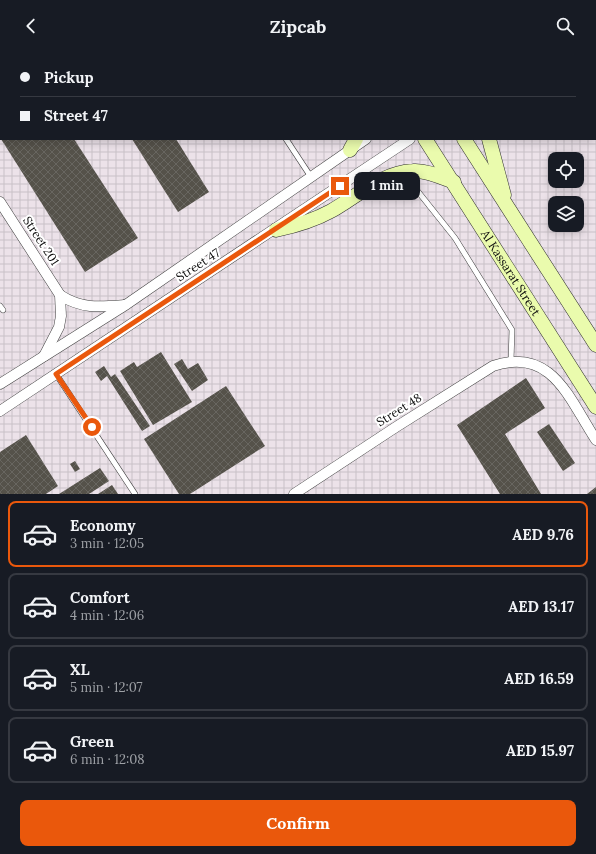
<!DOCTYPE html>
<meta charset="utf-8">
<style>
:root{--surface:#171b24;--page:#242831;--text:#f1f3f6;--muted:#9ea1a6;--line:#363941;--accent:#ea580c}
body{margin:0;font-family:Lora,serif;background:var(--page);color:var(--text);height:100vh;display:flex;flex-direction:column;font-size:15px;white-space:nowrap}
*{box-sizing:border-box;margin:0}
p{font-size:13px;color:var(--muted)}
.icon{flex:none;width:22px;height:22px;fill:none;stroke:currentColor;stroke-width:2;stroke-linecap:round;stroke-linejoin:round}
.map{position:relative;height:442px;overflow:hidden}
.drawer{display:flex;flex-direction:column;background:var(--surface);flex:1}
.drawer>*{flex:none}
.hud{position:absolute;left:0px;top:0px;width:596px;height:88px;box-shadow:0 2px 10px #0003;display:grid;align-content:center;height:88px;padding:0 20px;background:var(--surface)}
.controls{position:absolute;left:548px;top:100px;display:grid;gap:8px}
.controls a{display:grid;place-items:center;width:36px;height:36px;border-radius:8px;background:var(--surface);box-shadow:0 2px 10px #0003;font-size:20px}
.end{position:absolute;width:18px;height:18px;margin:-9px;border:5px solid #ea580c;background:#fff;box-shadow:0 0 0 2px #fff}
.from{border-radius:50%}
.bubble{position:absolute;height:28px;border-radius:8px;background:var(--surface);box-shadow:0 2px 10px #0003;font-size:13px;font-weight:700;line-height:28px;text-align:center}
.hud b{display:flex;align-items:center;gap:14px;height:38px;font-size:15px}
.hud b+b{border-top:1px solid var(--line)}
.hud i{width:10px;height:10px;background:var(--text)}
ul{padding:7px 0 0;list-style:none}
li{display:flex;align-items:center;gap:12px;height:66px;margin:0 8px 6px;padding:0 12px;border:2px solid var(--line);border-radius:8px}
li div{flex:1}
li b{display:block;font-size:15px}
li em{font-style:normal;font-weight:700}
li.selected{border-color:var(--accent)}
li>.icon{width:36px;height:36px;stroke-width:1.5}
.action{display:flex;gap:8px;margin-top:auto;padding:8px 20px}
.action a{flex:1;height:46px;border-radius:8px;background:var(--accent);color:#fff;font-size:16px;font-weight:700;line-height:46px;text-align:center}
header{display:flex;justify-content:space-between;align-items:center;height:52px;padding:0 20px;background:var(--surface);font-size:18px;font-weight:700}
.map>svg:first-child{display:block}
</style>
<header><svg class="icon" aria-label="back" viewBox="0 0 24 24"><path d="M15 5l-7 7 7 7"/></svg>Zipcab<svg class="icon" aria-label="search" viewBox="0 0 24 24"><circle cx="10" cy="10" r="6"/><path d="M15 15l6 6"/></svg></header>
<div class="map">
<svg width="596" height="442" viewBox="0 0 596 442">
<defs>
<pattern id="industrial-grid" width="8" height="8" patternUnits="userSpaceOnUse"><rect width="8" height="8" fill="#ece2e9"/><path d="M0 4h8M4 0v8" fill="none" stroke="#c9c1c7"/></pattern>
<pattern id="building-cross-hatch" width="8" height="8" patternUnits="userSpaceOnUse"><rect width="8" height="8" fill="#55524a"/><path d="M0 0l8 8M0 8l8-8" fill="none" stroke="#686660"/></pattern>
</defs>
<rect width="100%" height="100%" fill="#fcfeee"/>
<path fill="url(#industrial-grid)" fill-rule="evenodd" d="M0 0H596V442H0ZM1 1H595V87H1ZM555 107H577V129H555ZM555 151H577V173H555Z"/>
<g fill="url(#building-cross-hatch)">
<polygon points="1,87 74,87 138,186 85,220"/>
<polygon points="132,87 176,87 209,140 178,160"/>
<polygon points="161,300 192,350 153,373 120,319 134,310 137,315"/>
<polygon points="182,307 188,317 198,311 208,328 192,339 174,312"/>
<polygon points="104,314 111,325 115,322 150,374 142,379 107,324 101,329 95,320"/>
<polygon points="526,326 545,356 505,382 541,442 500,442 457,373"/>
<polygon points="226,334 265,394 190,442 179,442 144,387"/>
<polygon points="549,372 575,411 563,419 537,380"/>
<polygon points="26,383 58,434 46,442 0,442 0,400"/>
<polygon points="75,409 80,417 75,420 70,412"/>
<polygon points="100,416 109,429 89,442 59,442"/>
<polygon points="112,433 118,442 98,442"/>
<polygon points="596,435 596,442 587,442"/>
</g>
<g fill="none" stroke-linecap="round" stroke-linejoin="round">
<defs>
<g id="lane">
<polyline points="228,0 228,1"/>
<polyline points="286,87 311,125"/>
<polyline points="404,122 455,186 512,278 511,309"/>
<polyline points="0,254 3,258"/>
<polyline points="56,322 135,442"/>
</g>
<g id="street">
<polyline points="485,1 487,0"/>
<polyline points="578,1 579,0"/>
<polyline points="595,49 596,51"/>
<polyline points="0,150 60,243 61,264 59,275 44,304"/>
<path d="M60 243C81 257 100 255 124 253"/>
<polyline points="0,332 127,252 366,87"/>
<polyline points="0,359 410,87"/>
<path d="M294 442 396 375 493 314C552 294 569 347 596 388"/>
</g>
<g id="secondary">
<polyline points="355,0 355,1"/>
<polyline points="370,0 371,1"/>
<polyline points="408,0 409,1"/>
<polyline points="430,0 433,1"/>
<polyline points="460,1 463,0"/>
<polyline points="529,1 530,0"/>
<path id="s1" d="M425 87 596 355"/>
<polyline points="464,87 596,293"/>
<polyline points="489,87 504,143"/>
<polyline points="350,98 356,87"/>
<path d="M276 178C295 174 313 169 331 159 356 145 383 120 413 119 426 118 441 125 454 130"/>
</g>
</defs>
<use href="#lane" stroke="#404040" stroke-width="6"/>
<use href="#street" stroke="#404040" stroke-width="11"/>
<use href="#secondary" stroke="#2f2f2f" stroke-width="15"/>
<use href="#lane" stroke="#fff" stroke-width="5"/>
<use href="#street" stroke="#fff" stroke-width="10"/>
<use href="#secondary" stroke="#eafbad" stroke-width="14"/>
</g>
<g fill="none" stroke-linecap="round" stroke-linejoin="round">
<polyline stroke="#ea580c" stroke-width="5" points="92,375 56,322 340,134"/>
</g>
<g text-anchor="middle" stroke-width="4" stroke-linejoin="round" paint-order="stroke">
<g font-size="12" fill="#0d0d0d" stroke="#fff">
<text transform="translate(41 189) rotate(57)" y="4">Street 201</text>
<text transform="translate(198 213) rotate(-33)" y="4">Street 47</text>
<text dy="4" stroke="none"><textPath href="#s1" startOffset="159">Al Kassarat Street</textPath></text>
<text transform="translate(399 358) rotate(-32)" y="4">Street 48</text>
</g>
</g>
</svg>
<div class="controls">
<a><svg class="icon" aria-label="locate" viewBox="0 0 24 24"><circle cx="12" cy="12" r="6"/><path d="M12 2v4M12 18v4M2 12h4M18 12h4"/></svg></a>
<a><svg class="icon" aria-label="layers" viewBox="0 0 24 24"><path d="M12 4l9 5-9 5-9-5zM3 14l9 5 9-5"/></svg></a>
</div>
<i class="end from" style="left:92px;top:375px"></i>
<i class="end" style="left:340px;top:134px"></i>
<div class="bubble" style="left:354px;top:120px;width:66px">1 min</div>
<div class="hud">
<b><i class="from"></i>Pickup</b>
<b><i></i>Street 47</b>
</div>
</div>
<section class="drawer">
<ul>
<li class="selected"><svg class="icon" aria-label="car" viewBox="0 0 24 24"><path d="M5 17H2v-5l4-1 3-4h7l3 4 3 1v5h-3M9 17h6M6 11h13"/><circle cx="7" cy="17" r="2"/><circle cx="17" cy="17" r="2"/></svg><div><b>Economy</b><p>3 min · 12:05</p></div><em>AED 9.76</em></li>
<li><svg class="icon" aria-label="car" viewBox="0 0 24 24"><path d="M5 17H2v-5l4-1 3-4h7l3 4 3 1v5h-3M9 17h6M6 11h13"/><circle cx="7" cy="17" r="2"/><circle cx="17" cy="17" r="2"/></svg><div><b>Comfort</b><p>4 min · 12:06</p></div><em>AED 13.17</em></li>
<li><svg class="icon" aria-label="car" viewBox="0 0 24 24"><path d="M5 17H2v-5l4-1 3-4h7l3 4 3 1v5h-3M9 17h6M6 11h13"/><circle cx="7" cy="17" r="2"/><circle cx="17" cy="17" r="2"/></svg><div><b>XL</b><p>5 min · 12:07</p></div><em>AED 16.59</em></li>
<li><svg class="icon" aria-label="car" viewBox="0 0 24 24"><path d="M5 17H2v-5l4-1 3-4h7l3 4 3 1v5h-3M9 17h6M6 11h13"/><circle cx="7" cy="17" r="2"/><circle cx="17" cy="17" r="2"/></svg><div><b>Green</b><p>6 min · 12:08</p></div><em>AED 15.97</em></li>
</ul>
<div class="action"><a>Confirm</a></div>
</section>
